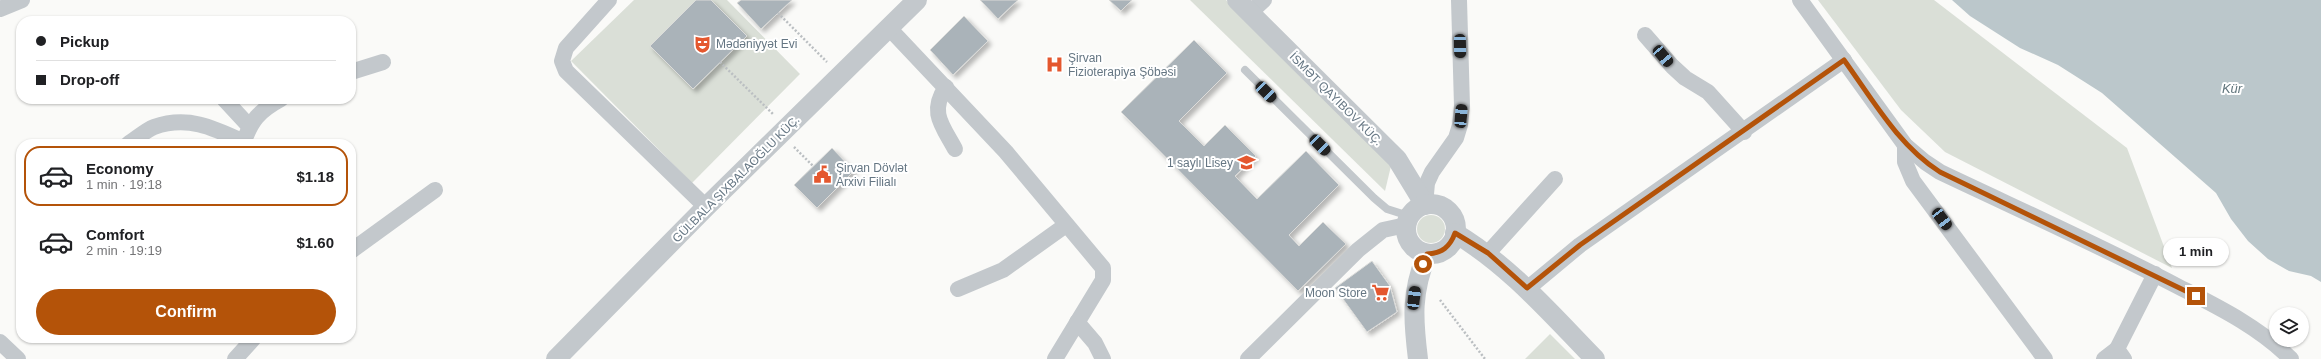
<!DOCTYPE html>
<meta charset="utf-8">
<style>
:root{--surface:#fff;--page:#f6f6f6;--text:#202124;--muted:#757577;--line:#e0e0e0;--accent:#b45309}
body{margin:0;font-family:Arial,sans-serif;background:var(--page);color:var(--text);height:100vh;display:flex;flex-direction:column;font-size:15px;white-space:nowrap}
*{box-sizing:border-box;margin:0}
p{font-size:13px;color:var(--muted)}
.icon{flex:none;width:22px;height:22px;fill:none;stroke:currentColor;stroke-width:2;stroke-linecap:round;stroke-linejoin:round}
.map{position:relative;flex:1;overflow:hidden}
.side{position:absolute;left:16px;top:139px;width:340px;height:204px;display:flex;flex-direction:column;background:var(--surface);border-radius:16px;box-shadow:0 1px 3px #0004}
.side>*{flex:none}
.banner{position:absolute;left:16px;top:16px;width:340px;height:88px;border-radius:16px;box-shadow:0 1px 3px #0004;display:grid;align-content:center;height:88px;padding:0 20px;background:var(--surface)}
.buttons{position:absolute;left:2269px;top:307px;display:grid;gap:8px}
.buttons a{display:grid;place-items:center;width:40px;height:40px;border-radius:50%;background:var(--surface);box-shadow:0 1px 3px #0004;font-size:20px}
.end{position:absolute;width:18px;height:18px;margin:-9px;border:5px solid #b45309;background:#fff;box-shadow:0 0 0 2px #fff}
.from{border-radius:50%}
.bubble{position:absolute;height:28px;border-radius:14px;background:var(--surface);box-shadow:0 1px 3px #0004;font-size:13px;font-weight:600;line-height:28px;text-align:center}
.car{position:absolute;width:12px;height:24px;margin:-12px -6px;border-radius:5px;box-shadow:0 0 3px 1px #0007;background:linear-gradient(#222 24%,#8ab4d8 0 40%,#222 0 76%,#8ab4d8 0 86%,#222 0)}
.banner b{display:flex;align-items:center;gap:14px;height:38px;font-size:15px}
.banner b+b{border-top:1px solid var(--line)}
.banner i{width:10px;height:10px;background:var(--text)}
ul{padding:7px 0 0;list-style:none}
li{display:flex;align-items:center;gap:12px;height:60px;margin:0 8px 6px;padding:0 12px;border:2px solid transparent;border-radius:16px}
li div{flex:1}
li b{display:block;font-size:15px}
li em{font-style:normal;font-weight:600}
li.active{border-color:var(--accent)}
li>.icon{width:36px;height:36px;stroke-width:1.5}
.primary-button{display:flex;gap:8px;margin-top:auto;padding:8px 20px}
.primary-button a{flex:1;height:46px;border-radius:24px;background:var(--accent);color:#fff;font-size:16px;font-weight:600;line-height:46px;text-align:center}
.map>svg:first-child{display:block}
</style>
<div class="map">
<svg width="2321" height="359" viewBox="0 0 2321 359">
<defs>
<filter id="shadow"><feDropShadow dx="3.5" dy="3.5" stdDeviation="2" flood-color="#0004"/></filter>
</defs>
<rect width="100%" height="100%" fill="#fafaf8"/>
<g fill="#dadfd7">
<polygon points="634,0 727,0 800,74 692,183 571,61"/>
<polygon points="1190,0 1226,0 1391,166 1385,191"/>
<polygon points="1818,0 1934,0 2127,148 2172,268 1945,152 1901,110"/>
<circle cx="1431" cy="229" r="14"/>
<polygon points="1550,334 1575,359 1525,359"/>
</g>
<polygon fill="#bbc7cb" points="1952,0 2321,0 2321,282 2311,276 2289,271 2268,259 2248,241 2231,219 2216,193 2102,93 2058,65 2020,48 1970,16"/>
<g fill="#aab3b9" stroke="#dcdcda" filter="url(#shadow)">
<polygon points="696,0 711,0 747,36 693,89 650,46"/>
<polygon points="741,0 792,0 761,29 737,3"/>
<polygon points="980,0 1018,0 998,19"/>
<polygon points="1109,0 1132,0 1121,11"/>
<polygon points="964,16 988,41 953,75 930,50"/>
<polygon points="1194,40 1227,73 1179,121 1204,146 1225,125 1256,156 1235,176 1257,199 1306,151 1339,185 1289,235 1299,246 1323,222 1346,244 1298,291 1121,112"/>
<polygon points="832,148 854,171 817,208 794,185"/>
<polygon points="1372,261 1390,286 1397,312 1367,332 1335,288"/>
</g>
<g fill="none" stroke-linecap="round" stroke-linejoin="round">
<g stroke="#bbbfc2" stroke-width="2.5" stroke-dasharray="2 2" stroke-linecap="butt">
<polyline points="778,13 827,62"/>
<polyline points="720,62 774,115"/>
<polyline points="794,147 813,166"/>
<polyline points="1440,300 1485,359"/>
</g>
<polyline stroke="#c3c8cc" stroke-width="8" points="1245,70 1374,198 1387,209 1409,216"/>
<g stroke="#c3c8cc" stroke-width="16">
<polyline points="609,0 566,48 562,61 566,71 706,207"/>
<path d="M1800 0 1905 145 1925 162 1940 172C2020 210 2101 246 2179 287 2218 307 2259 327 2291 359"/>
<polyline points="0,9 22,0"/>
<polyline points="1250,13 1264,0"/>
<polyline points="889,28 1006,152 1103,268 1103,280 1055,359"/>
<polyline points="1645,35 1672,66 1685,78 1708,92 1744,132"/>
<polyline points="351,72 383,62"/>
<path d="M946 87C929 112 942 125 955 149"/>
<polyline points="224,99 249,126"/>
<path d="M128 144C136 139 146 130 154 127 188 115 214 128 244 142"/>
<path d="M243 144C251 120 259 111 281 99"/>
<polyline points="1905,145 1905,162 1913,181 2045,359"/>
<polyline points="1425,205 1427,183 1432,172 1456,138 1460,125 1462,106 1459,0"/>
<polyline points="351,251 435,190"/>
<polyline points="1488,253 1555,179"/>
<polyline points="958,289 1003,270 1066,225"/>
<polyline points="1527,289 1580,245 1844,60"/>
<polyline points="1077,322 1095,343 1103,359"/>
<polyline points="0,342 18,359"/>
<polyline points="235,359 254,338"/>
<polyline points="1248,359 1358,250 1383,230 1406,225"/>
<polyline points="2104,359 2117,349"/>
<polyline points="2124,359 2117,349 2155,274"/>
</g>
<g stroke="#c3c8cc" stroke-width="20">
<polyline points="1237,0 1397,159 1425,205"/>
<circle cx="1431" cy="229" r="25"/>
<path d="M1455 233C1510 266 1551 314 1595 359"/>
<polyline points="556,359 706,207 917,0"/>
<path d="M1418 359C1413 319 1411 292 1427 254"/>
</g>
</g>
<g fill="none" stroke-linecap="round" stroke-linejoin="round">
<path stroke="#b45309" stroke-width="5" d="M1423 264 1427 254C1442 253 1450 247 1455 233L1488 253 1527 288 1580 245 1844 60C1873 100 1898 145 1940 172L2196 296"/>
</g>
<defs>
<symbol id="theatre-bare" viewBox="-9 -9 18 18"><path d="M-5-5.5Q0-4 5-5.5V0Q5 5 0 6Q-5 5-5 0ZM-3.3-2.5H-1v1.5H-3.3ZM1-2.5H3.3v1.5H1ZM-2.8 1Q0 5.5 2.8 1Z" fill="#e4572e" stroke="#fff" stroke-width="2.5" paint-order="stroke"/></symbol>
<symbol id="hospital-bare" viewBox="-9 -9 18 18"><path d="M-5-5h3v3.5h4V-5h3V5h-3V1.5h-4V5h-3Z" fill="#e4572e" stroke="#fff" stroke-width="2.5" paint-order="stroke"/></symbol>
<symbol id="school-bare" viewBox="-9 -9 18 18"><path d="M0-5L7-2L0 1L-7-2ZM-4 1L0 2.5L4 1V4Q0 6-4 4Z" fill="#e4572e" stroke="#fff" stroke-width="2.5" paint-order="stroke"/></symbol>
<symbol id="civic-bare" viewBox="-9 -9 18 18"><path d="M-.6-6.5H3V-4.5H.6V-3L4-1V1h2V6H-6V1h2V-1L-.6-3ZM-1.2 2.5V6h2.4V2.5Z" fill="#e4572e" stroke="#fff" stroke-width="2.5" paint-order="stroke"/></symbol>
<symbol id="supermarket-bare" viewBox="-9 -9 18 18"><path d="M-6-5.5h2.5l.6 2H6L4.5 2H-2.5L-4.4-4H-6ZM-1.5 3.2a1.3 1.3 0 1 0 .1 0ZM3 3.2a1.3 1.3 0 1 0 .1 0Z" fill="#e4572e" stroke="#fff" stroke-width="2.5" paint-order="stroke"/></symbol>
</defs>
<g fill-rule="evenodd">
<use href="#theatre-bare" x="690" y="32" width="25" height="25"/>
<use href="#hospital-bare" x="1042" y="52" width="25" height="25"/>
<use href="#school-bare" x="1234" y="150" width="25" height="25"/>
<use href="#civic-bare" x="810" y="162" width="25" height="25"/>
<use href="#supermarket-bare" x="1368" y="280" width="25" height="25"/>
</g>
<g text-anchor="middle" stroke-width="4" stroke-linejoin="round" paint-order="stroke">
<g font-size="12" fill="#657683" stroke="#fff" text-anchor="start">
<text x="716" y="48">Mədəniyyət Evi</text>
<text x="1068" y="62">Şirvan<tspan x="1068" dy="14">Fizioterapiya Şöbəsi</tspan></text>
<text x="1233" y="167" text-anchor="end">1 saylı Lisey</text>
<text x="836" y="172">Şirvan Dövlət<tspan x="836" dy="14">Arxivi Filialı</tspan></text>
<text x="1367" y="297" text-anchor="end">Moon Store</text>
</g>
<g font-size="12" fill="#657683" stroke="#fff">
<text transform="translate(1336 99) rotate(45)" y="4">İSMƏT QAYIBOV KÜÇ.</text>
<text transform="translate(736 179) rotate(-45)" y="4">GÜLBALA ŞIXBALAOĞLU KÜÇ.</text>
</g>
<g font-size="13" font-style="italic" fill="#60757c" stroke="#fff">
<text x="2232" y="93">Kür</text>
</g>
</g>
</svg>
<div class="buttons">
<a><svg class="icon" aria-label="layers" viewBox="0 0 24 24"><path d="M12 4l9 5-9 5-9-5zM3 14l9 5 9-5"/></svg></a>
</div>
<i class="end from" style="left:1423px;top:264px"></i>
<i class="end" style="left:2196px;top:296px"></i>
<div class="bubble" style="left:2163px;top:238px;width:66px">1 min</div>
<i class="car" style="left:1460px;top:46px;rotate:179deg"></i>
<i class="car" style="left:1663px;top:56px;rotate:140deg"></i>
<i class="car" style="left:1266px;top:92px;rotate:135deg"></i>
<i class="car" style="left:1461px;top:116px;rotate:5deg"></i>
<i class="car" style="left:1320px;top:145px;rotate:135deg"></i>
<i class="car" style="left:1942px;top:219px;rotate:143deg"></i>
<i class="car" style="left:1414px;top:298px;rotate:7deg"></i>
<div class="banner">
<b><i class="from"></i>Pickup</b>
<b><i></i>Drop-off</b>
</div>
<section class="side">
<ul>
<li class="active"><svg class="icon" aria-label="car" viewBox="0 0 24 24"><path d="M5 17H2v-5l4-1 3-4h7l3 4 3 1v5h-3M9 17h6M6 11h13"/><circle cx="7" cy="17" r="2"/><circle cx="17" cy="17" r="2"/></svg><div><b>Economy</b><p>1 min · 19:18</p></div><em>$1.18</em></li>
<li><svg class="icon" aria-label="car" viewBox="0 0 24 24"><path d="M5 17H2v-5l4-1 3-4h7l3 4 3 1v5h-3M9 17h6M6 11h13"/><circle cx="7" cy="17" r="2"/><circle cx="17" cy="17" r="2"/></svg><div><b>Comfort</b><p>2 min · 19:19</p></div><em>$1.60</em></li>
</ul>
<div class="primary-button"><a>Confirm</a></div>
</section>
</div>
